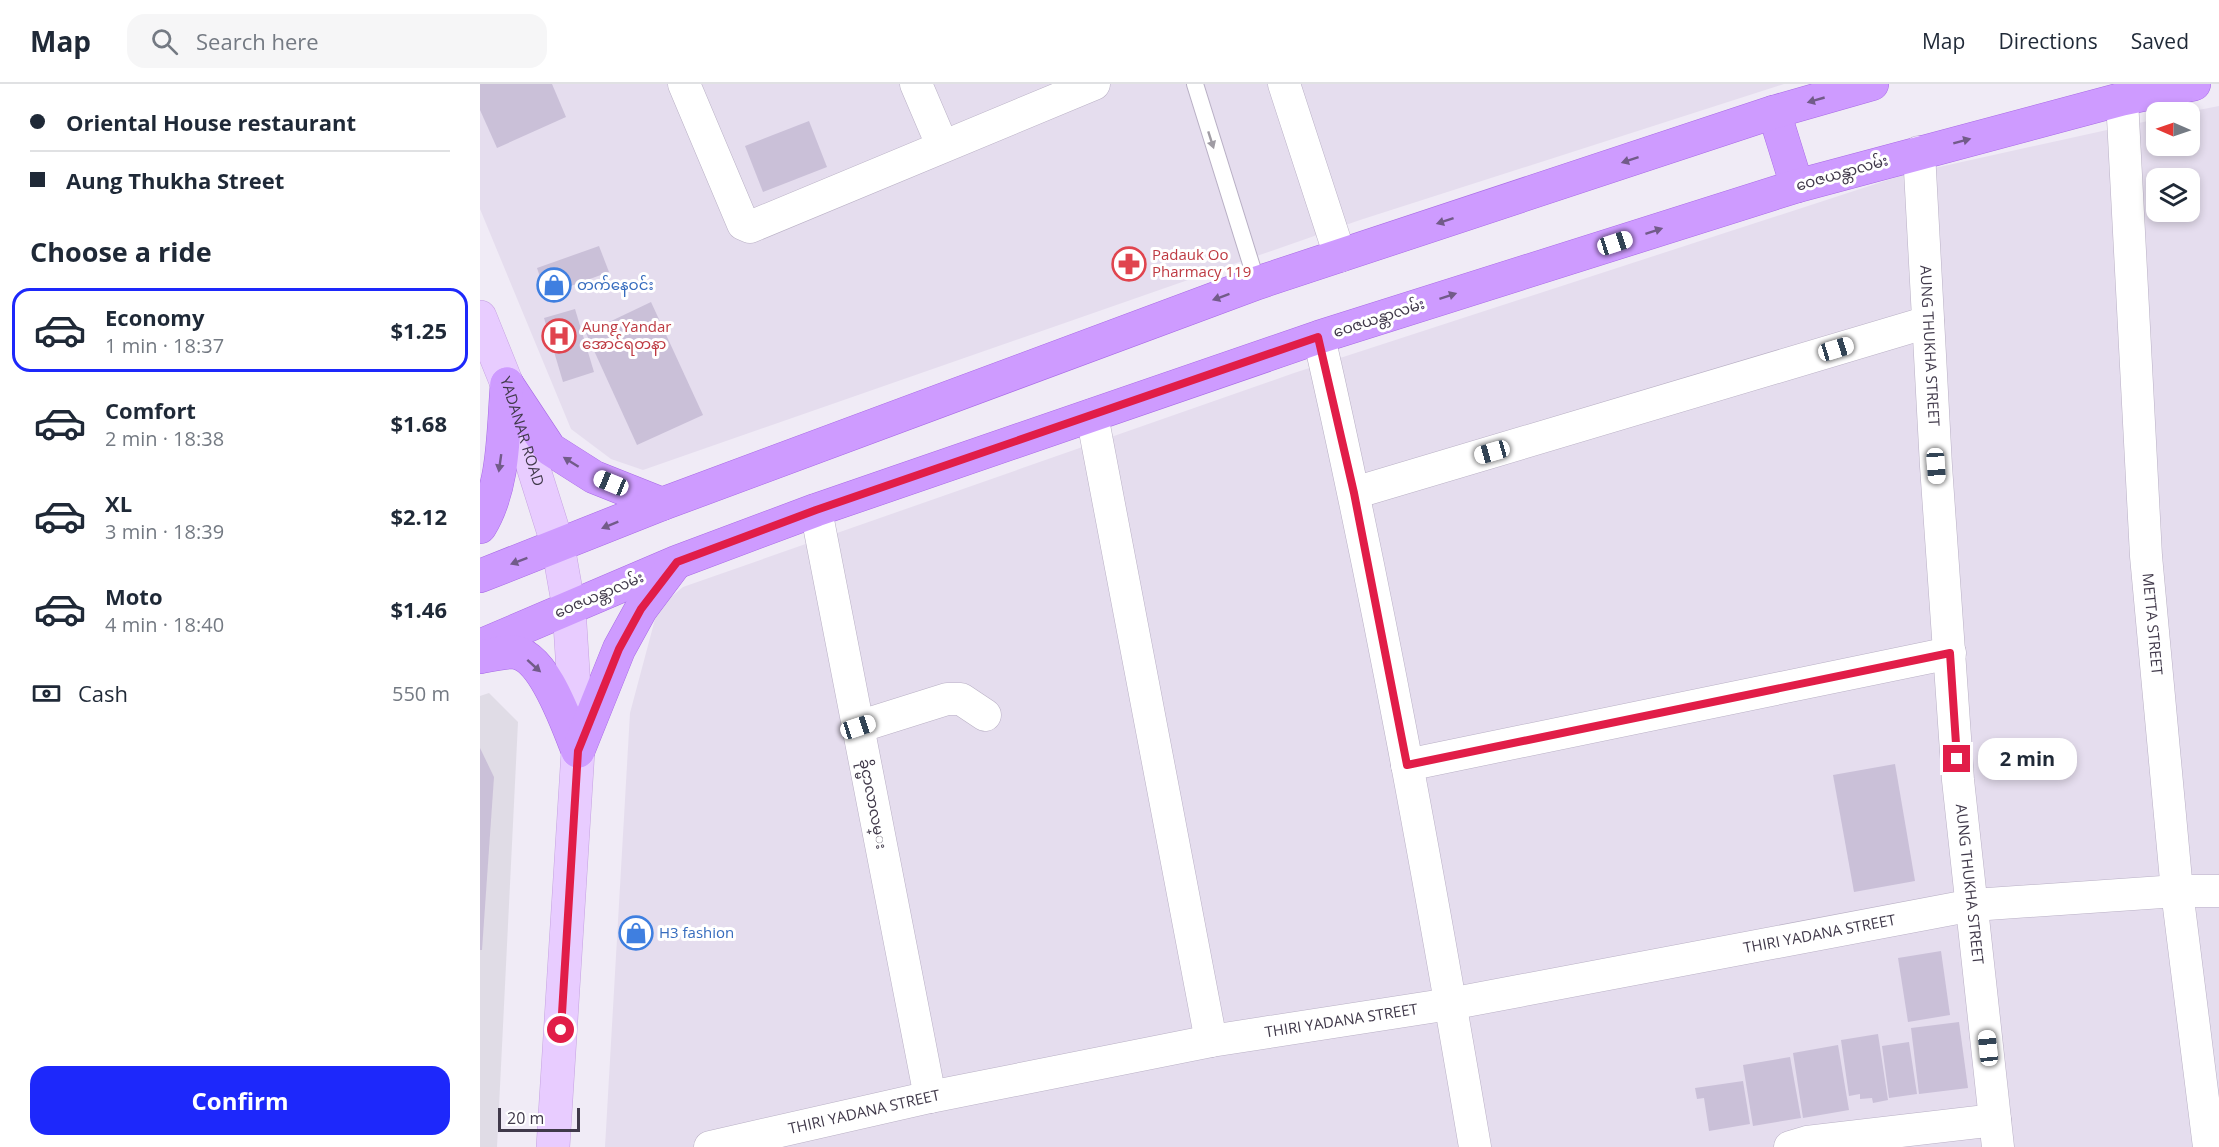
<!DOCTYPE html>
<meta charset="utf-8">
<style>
:root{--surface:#fff;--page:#f6f6f7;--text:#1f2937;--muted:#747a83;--line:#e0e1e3;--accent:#1d28fb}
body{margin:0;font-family:"Open Sans","Noto Sans Myanmar",sans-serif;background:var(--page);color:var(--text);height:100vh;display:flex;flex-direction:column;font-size:22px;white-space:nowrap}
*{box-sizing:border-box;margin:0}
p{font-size:20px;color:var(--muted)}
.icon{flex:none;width:33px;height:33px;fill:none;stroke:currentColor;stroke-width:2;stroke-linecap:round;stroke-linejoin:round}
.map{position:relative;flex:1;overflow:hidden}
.panel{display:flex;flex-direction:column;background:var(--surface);width:480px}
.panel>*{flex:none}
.hud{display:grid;align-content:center;height:132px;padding:0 30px;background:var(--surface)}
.needle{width:39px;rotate:272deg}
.controls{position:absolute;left:1666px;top:18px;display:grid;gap:12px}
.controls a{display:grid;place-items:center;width:54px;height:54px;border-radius:12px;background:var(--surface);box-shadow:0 3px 9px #0003;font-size:30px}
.scale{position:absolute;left:18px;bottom:15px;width:82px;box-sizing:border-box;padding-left:6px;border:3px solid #40394a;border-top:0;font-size:16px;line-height:21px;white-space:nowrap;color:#40394a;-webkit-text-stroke:4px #fff;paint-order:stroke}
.end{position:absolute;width:27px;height:27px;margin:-14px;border:8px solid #e11d48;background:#fff;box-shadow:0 0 0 3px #fff}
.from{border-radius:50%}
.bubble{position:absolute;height:42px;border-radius:18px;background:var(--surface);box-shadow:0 3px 9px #0003;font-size:20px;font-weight:700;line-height:42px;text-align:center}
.car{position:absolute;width:18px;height:36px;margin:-18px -9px;border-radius:8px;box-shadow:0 0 4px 2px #0007;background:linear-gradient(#fff 24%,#345 0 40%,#fff 0 76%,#345 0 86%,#fff 0)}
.hud b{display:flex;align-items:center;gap:21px;height:57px;font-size:22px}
.hud b+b{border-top:2px solid var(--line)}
.hud i{width:15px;height:15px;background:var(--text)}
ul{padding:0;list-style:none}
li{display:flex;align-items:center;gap:18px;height:84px;margin:0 12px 9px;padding:0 18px;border:3px solid transparent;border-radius:18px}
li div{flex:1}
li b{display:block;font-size:22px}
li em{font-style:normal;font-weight:700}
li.selected{border-color:var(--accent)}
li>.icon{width:54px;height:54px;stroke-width:1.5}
h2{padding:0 30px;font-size:27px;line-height:72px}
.pay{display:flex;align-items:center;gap:15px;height:66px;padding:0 30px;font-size:22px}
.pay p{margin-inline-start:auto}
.primary-button{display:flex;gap:12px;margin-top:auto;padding:12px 30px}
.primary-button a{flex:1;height:69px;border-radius:18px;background:var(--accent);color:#fff;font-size:24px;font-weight:700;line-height:69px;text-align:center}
header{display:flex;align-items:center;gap:36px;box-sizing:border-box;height:84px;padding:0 30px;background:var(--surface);border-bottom:2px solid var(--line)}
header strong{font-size:28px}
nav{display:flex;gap:33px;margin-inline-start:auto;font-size:21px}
.search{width:420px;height:54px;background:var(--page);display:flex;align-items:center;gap:15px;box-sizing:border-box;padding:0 21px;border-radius:18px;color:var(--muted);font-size:22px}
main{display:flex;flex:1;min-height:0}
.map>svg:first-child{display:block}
</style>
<header>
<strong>Map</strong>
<div class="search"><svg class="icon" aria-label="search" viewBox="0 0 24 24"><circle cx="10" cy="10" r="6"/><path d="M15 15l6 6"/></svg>Search here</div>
<nav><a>Map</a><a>Directions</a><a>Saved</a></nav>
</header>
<main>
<section class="panel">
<div class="hud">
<b><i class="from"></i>Oriental House restaurant</b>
<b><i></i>Aung Thukha Street</b>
</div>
<h2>Choose a ride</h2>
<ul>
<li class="selected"><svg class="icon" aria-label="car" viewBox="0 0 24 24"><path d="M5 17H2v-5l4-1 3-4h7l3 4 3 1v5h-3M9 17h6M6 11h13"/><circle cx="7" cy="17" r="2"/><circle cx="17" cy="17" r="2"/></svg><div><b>Economy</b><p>1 min · 18:37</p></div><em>$1.25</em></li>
<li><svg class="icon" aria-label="car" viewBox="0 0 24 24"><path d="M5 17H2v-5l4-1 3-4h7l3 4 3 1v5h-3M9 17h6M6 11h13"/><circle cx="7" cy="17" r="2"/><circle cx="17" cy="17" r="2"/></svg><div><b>Comfort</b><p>2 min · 18:38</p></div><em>$1.68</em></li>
<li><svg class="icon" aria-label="car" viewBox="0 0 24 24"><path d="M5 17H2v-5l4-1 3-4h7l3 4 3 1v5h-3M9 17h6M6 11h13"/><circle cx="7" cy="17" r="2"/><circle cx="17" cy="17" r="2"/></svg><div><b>XL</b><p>3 min · 18:39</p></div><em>$2.12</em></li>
<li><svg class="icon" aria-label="car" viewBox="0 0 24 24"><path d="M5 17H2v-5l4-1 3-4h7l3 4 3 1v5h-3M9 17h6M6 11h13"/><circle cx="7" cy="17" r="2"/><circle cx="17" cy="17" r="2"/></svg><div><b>Moto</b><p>4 min · 18:40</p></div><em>$1.46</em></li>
</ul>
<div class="pay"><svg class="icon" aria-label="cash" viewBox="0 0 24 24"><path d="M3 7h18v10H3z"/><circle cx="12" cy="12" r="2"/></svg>Cash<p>550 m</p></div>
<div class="primary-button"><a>Confirm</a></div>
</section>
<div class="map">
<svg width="1739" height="1063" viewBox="0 0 1739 1063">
<rect width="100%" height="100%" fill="#f0ebf6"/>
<g fill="#e5ddee" fill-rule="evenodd">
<polygon points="0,0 1304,0 880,136 163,386 131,375 91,345 0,125"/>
<path d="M1739 22V1063H125L150 629 178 524 203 503 814 289 1423 91 1677 35V62H1710V28H1708ZM1677 94H1710V128H1677Z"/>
</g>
<polygon fill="#e0dce6" points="9,609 38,638 17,1063 0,1063 0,612"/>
<g fill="#cac0d8">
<polygon points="0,0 72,0 86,33 17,64 0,26"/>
<polygon points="329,37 347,83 283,108 265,62"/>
<polygon points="119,162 129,188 66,211 57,184"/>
<polygon points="171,218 223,331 157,361 106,249"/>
<polygon points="95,225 114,288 83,298 64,234"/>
<polygon points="0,664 14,693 2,866 0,866"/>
<polygon points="1415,680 1435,797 1374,808 1353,691"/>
<polygon points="1461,867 1470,931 1428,938 1418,874"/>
<polygon points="1479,938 1488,1004 1439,1010 1431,944"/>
<polygon points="1398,950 1408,1016 1393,1019 1392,1014 1380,1015 1380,1010 1369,1012 1361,956"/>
<polygon points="1429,958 1437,1010 1409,1014 1402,962"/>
<polygon points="1358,961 1369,1026 1323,1034 1313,969"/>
<polygon points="1310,973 1321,1034 1273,1042 1263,981"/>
<polygon points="1263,997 1270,1040 1229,1047 1224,1014 1217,1015 1215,1004"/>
</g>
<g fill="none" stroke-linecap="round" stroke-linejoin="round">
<defs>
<polyline id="lane" points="715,0 777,199"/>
<g id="street">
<polyline points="204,0 263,140 270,143 614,0"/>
<polyline points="436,0 462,61"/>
<polyline points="804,0 860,172"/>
<path id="s1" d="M1642 15 1666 472 1697 807 1729 1063"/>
<path id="s2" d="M1439 68 1456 382 1478 696 1518 1063"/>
<path d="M839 253C900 521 949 792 995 1063"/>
<polyline points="612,331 731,957"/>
<polyline points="874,409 1448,238"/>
<polyline points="336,426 450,1013"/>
<polyline points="378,643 467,615 481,615 505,631"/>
<polyline points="927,681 1470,569"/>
<path id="s3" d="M230 1063 450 1013 731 957 970 920 1493 821 1697 807H1739"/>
<polyline points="1310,1063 1327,1058 1515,1036"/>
</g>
<g id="secondary">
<path id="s4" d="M0 233 27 300 78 462 89 524 98 667 73 1063"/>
</g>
<g id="primary">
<polyline points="1294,28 1317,102"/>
<polyline points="27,300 70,365 114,393 182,420"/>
<path d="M0 443C25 402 23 347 27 300"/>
<polyline points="0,492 182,420 777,199 1294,28 1392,0"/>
<polyline points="0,562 197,478 336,426 839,253 1317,102 1642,15 1714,0"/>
<path d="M0 573C10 571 23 568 33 568 65 571 87 641 98 667"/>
<polyline points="98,667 139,565 161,525 194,481"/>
</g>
</defs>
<use href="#lane" stroke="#b9b0c5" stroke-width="18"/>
<use href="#street" stroke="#b9b0c5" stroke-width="33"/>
<use href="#secondary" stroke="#c5a3e1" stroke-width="34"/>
<use href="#primary" stroke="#a76ae5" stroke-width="34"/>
<use href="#lane" stroke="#fff" stroke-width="16"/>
<use href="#street" stroke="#fff" stroke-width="32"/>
<use href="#secondary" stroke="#e8ccff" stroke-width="33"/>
<use href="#primary" stroke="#ce9bff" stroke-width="33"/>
</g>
<defs><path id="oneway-solid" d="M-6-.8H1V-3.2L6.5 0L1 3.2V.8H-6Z" transform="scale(1.5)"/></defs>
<g fill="#725b89">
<use href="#oneway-solid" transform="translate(1336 16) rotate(164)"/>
<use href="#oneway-solid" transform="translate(1482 57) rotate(-15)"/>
<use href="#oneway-solid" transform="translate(1150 76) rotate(162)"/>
<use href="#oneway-solid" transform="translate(965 137) rotate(162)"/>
<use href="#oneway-solid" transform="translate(1174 147) rotate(-18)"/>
<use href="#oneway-solid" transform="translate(968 212) rotate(-18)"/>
<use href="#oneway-solid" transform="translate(741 213) rotate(160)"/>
<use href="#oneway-solid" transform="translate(91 378) rotate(-148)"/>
<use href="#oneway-solid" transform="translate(20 379) rotate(98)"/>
<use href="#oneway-solid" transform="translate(130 441) rotate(158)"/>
<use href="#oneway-solid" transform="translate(39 477) rotate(159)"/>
<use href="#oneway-solid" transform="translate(54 582) rotate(42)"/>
</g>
<use fill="#a09ca4" href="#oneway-solid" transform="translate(731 56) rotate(72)"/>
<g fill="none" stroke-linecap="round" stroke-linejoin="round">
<polyline stroke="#e11d48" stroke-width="8" points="81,946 98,667 139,565 161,525 197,478 336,426 838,253 874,409 927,681 1470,569 1477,675"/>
</g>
<defs>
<symbol id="pharmacy-ring" viewBox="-11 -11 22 22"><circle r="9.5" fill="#fff" stroke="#e0444e" stroke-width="1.5"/><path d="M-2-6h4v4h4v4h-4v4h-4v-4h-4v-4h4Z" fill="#e0444e"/></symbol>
<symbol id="shop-ring" viewBox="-11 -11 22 22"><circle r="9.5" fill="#fff" stroke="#3f7fe0" stroke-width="1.5"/><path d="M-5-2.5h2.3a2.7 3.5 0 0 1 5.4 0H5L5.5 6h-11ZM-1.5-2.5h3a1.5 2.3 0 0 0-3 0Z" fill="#3f7fe0"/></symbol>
<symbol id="hospital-ring" viewBox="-11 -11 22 22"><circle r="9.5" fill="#fff" stroke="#e0444e" stroke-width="1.5"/><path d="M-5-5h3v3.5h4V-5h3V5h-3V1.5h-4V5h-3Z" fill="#e0444e"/></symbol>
</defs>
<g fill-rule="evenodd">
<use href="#pharmacy-ring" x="630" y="161" width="38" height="38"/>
<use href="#shop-ring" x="55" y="182" width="38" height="38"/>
<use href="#hospital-ring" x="60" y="233" width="38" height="38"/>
<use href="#shop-ring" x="137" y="830" width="38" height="38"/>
</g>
<g text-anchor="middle" stroke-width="6" stroke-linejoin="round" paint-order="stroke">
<g font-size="15" fill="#40394a" stroke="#fff">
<text transform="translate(1362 89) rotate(-16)" y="5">ဝေဇယန္တာလမ်း</text>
<text transform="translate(899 234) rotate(-18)" y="5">ဝေဇယန္တာလမ်း</text>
<text dy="5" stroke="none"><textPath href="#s2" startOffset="194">AUNG THUKHA STREET</textPath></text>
<text dy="5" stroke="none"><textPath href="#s4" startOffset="122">YADANAR ROAD</textPath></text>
<text transform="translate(119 511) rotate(-23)" y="5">ဝေဇယန္တာလမ်း</text>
<text dy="5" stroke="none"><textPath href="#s1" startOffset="526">METTA STREET</textPath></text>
<text transform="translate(393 720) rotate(79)" y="5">ခိုင္မာလာလမ္း</text>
<text dy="5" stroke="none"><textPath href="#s2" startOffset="734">AUNG THUKHA STREET</textPath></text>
<text dy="5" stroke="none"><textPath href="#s3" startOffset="1130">THIRI YADANA STREET</textPath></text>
<text dy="5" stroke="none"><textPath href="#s3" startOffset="644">THIRI YADANA STREET</textPath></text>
<text dy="5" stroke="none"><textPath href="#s3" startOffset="158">THIRI YADANA STREET</textPath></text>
</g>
<g font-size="15" fill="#be3a42" stroke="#fff" text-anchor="start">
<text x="672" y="176">Padauk Oo<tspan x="672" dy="17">Pharmacy 119</tspan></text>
<text x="102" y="248">Aung Yandar<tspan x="102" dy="17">အောင်ရတနာ</tspan></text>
</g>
<g font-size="15" fill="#366cbe" stroke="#fff" text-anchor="start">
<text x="97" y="206">တက်နေဝင်း</text>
<text x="179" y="854">H3 fashion</text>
</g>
</g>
</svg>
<div class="controls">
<a><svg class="needle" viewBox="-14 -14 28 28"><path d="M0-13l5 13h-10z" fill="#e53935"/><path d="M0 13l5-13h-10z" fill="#747a83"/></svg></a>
<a><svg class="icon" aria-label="layers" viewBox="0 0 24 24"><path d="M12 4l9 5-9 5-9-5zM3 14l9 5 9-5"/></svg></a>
</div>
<div class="scale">20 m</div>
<i class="end from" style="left:81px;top:946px"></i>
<i class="end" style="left:1477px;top:675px"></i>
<div class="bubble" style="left:1498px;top:654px;width:99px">2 min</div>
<i class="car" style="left:1135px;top:159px;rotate:72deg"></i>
<i class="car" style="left:1356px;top:265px;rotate:73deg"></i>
<i class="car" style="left:1012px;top:368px;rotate:254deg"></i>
<i class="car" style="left:1456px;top:382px;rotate:176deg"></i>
<i class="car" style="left:131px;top:399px;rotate:292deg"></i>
<i class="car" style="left:378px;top:643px;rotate:72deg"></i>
<i class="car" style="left:1508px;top:964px;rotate:354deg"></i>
</div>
</main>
